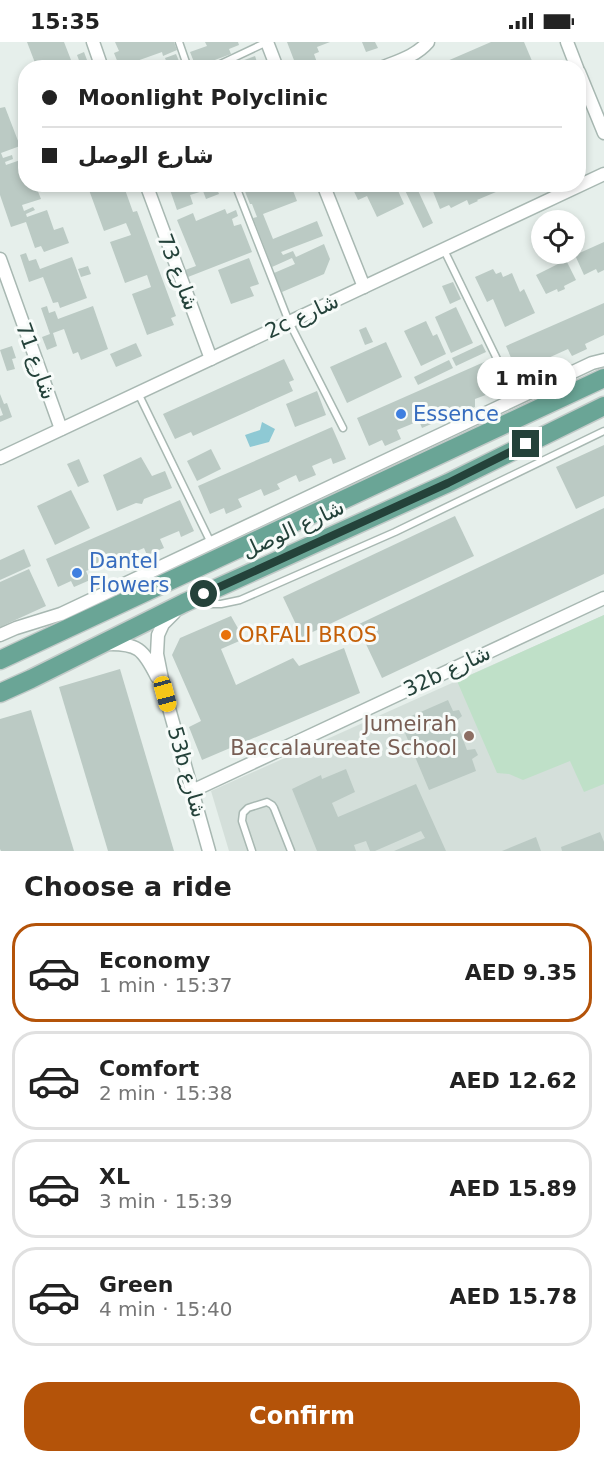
<!DOCTYPE html>
<meta charset="utf-8">
<style>
:root{--surface:#fff;--page:#f6f6f6;--text:#222;--muted:#767676;--line:#e0e0e0;--accent:#b45309}
body{margin:0;font-family:"DejaVu Sans","Noto Sans Arabic",sans-serif;background:var(--page);color:var(--text);height:100vh;display:flex;flex-direction:column;font-size:22px;white-space:nowrap}
*{box-sizing:border-box;margin:0}
p{font-size:20px;color:var(--muted)}
.icon{flex:none;width:33px;height:33px;fill:none;stroke:currentColor;stroke-width:2;stroke-linecap:round;stroke-linejoin:round}
.map{position:relative;height:809px;overflow:hidden}
.side{display:flex;flex-direction:column;background:var(--surface);flex:1}
.side>*{flex:none}
.top-card{position:absolute;left:18px;top:18px;width:568px;height:132px;border-radius:24px;box-shadow:0 3px 9px #0003;display:grid;align-content:center;height:132px;padding:0 24px;background:var(--surface)}
.fabs{position:absolute;left:531px;top:168px;display:grid;gap:12px}
.fabs a{display:grid;place-items:center;width:54px;height:54px;border-radius:50%;background:var(--surface);box-shadow:0 3px 9px #0003;font-size:30px}
.end{position:absolute;width:27px;height:27px;margin:-14px;border:8px solid #24423a;background:#fff;box-shadow:0 0 0 3px #fff}
.from{border-radius:50%}
.bubble{position:absolute;height:42px;border-radius:21px;background:var(--surface);box-shadow:0 3px 9px #0003;font-size:20px;font-weight:600;line-height:42px;text-align:center}
.car{position:absolute;width:18px;height:36px;margin:-18px -9px;border-radius:8px;box-shadow:0 0 4px 2px #0007;background:linear-gradient(#f5c518 24%,#345 0 40%,#f5c518 0 76%,#345 0 86%,#f5c518 0)}
.top-card b{display:flex;align-items:center;gap:21px;height:57px;font-size:22px}
.top-card b+b{border-top:2px solid var(--line)}
.top-card i{width:15px;height:15px;background:var(--text)}
ul{padding:0;list-style:none}
li{display:flex;align-items:center;gap:18px;height:99px;margin:0 12px 9px;padding:0 12px;border:3px solid var(--line);border-radius:24px}
li div{flex:1}
li b{display:block;font-size:22px}
li em{font-style:normal;font-weight:600}
li.selected{border-color:var(--accent)}
li>.icon{width:54px;height:54px;stroke-width:1.5}
h2{padding:0 24px;font-size:27px;line-height:72px}
.button{display:flex;gap:12px;margin-top:auto;padding:12px 24px}
.button a{flex:1;height:69px;border-radius:24px;background:var(--accent);color:#fff;font-size:24px;font-weight:600;line-height:69px;text-align:center}
.status{display:flex;justify-content:space-between;align-items:center;height:42px;padding:0 30px;background:var(--surface);direction:ltr}
.status svg{height:16px;fill:currentColor}
.map>svg:first-child{display:block}
</style>
<div class="status"><b>15:35</b><svg viewBox="0 0 49 12"><path d="M0 12V9h3v3zM5 12V6h3v6zM10 12V3h3v9zM15 12V0h3v12zM26 1h20v11H26zM47 4h2v5h-2z"/></svg></div>
<div class="map">
<svg width="604" height="809" viewBox="0 0 604 809">
<rect width="100%" height="100%" fill="#e6efeb"/>
<polygon fill="#d4dfda" points="604,573 604,809 229,809 211,749"/>
<polygon fill="#bfe0c8" points="604,573 604,742 584,750 570,719 523,738 509,732 497,731 457,639"/>
<polygon fill="#8ec9d4" points="262,380 275,387 269,400 250,405 245,393 260,388"/>
<g fill="#bbcac4">
<polygon points="27,0 64,0 71,18 66,20 68,26 37,26"/>
<polygon points="115,0 174,0 177,8 163,14 162,10 134,20 136,26 120,26 114,11 119,9"/>
<polygon points="205,0 238,0 239,3 229,7 231,12 196,25 190,10 207,4"/>
<polygon points="287,0 330,0 317,5 319,10 314,12 319,26 297,26"/>
<polygon points="362,0 375,0 378,6 366,10"/>
<polygon points="491,0 524,0 535,26 431,26"/>
<polygon points="84,10 90,26 75,26 74,24 80,21 77,13"/>
<polygon points="176,12 182,26 169,26 165,16"/>
<polygon points="255,14 259,26 226,26 226,25"/>
<polygon points="5,65 20,104 1,111 3,116 12,113 13,117 5,120 6,123 26,116 26,142 35,142 41,157 22,163 24,169 33,165 35,168 26,172 27,175 47,168 54,188 63,185 69,201 44,210 41,204 35,206 26,180 11,185 0,153 0,66"/>
<polygon points="104,142 123,142 133,170 137,169 176,274 171,276 174,283 147,293 132,252 151,245 147,233 125,241 110,200 131,193 126,181 104,189 89,148"/>
<polygon points="176,142 215,142 219,152 206,157 203,149 190,153 193,162 177,168 169,145"/>
<polygon points="242,142 301,142 292,146 297,159 263,172 273,197 317,179 323,194 281,210 283,213 293,209 296,215 324,202 330,217 324,232 282,250 274,231 295,222 292,216 272,225 253,176 257,175 252,162 250,162"/>
<polygon points="353,142 395,142 404,162 377,175 367,154 358,158 351,143"/>
<polygon points="402,142 415,142 433,181 423,186"/>
<polygon points="430,142 501,142 503,147 477,158 478,159 469,163 467,158 451,166 449,163 440,167"/>
<polygon points="225,167 227,172 236,168 238,174 232,177 234,184 241,182 252,210 188,235 185,228 196,224 177,178 193,171 196,179"/>
<polygon points="604,200 604,228 598,231 596,227 584,233 575,213"/>
<polygon points="26,211 29,219 36,217 40,227 72,215 87,256 60,266 58,260 53,261 43,235 29,240 20,213"/>
<polygon points="249,216 259,242 250,245 254,254 231,262 218,228"/>
<polygon points="566,218 576,238 564,244 565,247 558,250 557,247 546,252 536,233"/>
<polygon points="88,224 91,232 81,235 78,227"/>
<polygon points="493,227 496,232 501,230 503,235 512,231 520,250 524,247 535,271 505,285 493,257 487,260 475,235"/>
<polygon points="453,240 461,257 450,262 442,244"/>
<polygon points="604,261 604,293 585,302 587,307 572,314 568,307 546,317 550,326 534,333 532,326 518,332 506,304"/>
<polygon points="47,264 49,271 55,269 58,277 93,264 108,307 81,318 78,310 73,312 64,287 53,291 57,304 47,308 42,295 50,292 41,266"/>
<polygon points="456,265 473,301 451,311 435,275"/>
<polygon points="426,279 433,294 437,292 446,312 421,324 404,289"/>
<polygon points="366,285 373,300 365,303 359,288"/>
<polygon points="386,300 402,335 347,361 330,325"/>
<polygon points="136,301 142,314 116,325 110,312"/>
<polygon points="482,302 486,310 456,324 452,316"/>
<polygon points="12,304 16,316 12,317 15,327 7,329 0,308"/>
<polygon points="284,317 294,338 289,340 293,349 193,394 191,390 175,397 163,372"/>
<polygon points="491,317 504,349 492,354 491,351 475,357 475,365 458,372 455,365 436,373 438,379 422,386 419,379 397,388 401,397 385,404 382,398 369,404 357,376"/>
<polygon points="449,318 453,326 418,343 414,335"/>
<polygon points="317,349 326,373 295,385 286,362"/>
<polygon points="0,352 4,362 7,361 12,375 0,380 0,374 3,373 0,365"/>
<polygon points="332,385 346,417 333,422 331,416 312,424 316,433 299,440 296,433 277,442 280,447 264,454 261,447 238,457 242,465 226,472 224,466 210,472 198,444"/>
<polygon points="604,403 604,454 576,467 556,425"/>
<polygon points="211,407 221,427 197,439 187,419"/>
<polygon points="141,415 152,434 165,429 172,446 144,457 142,462 136,461 117,469 103,433"/>
<polygon points="79,417 89,440 78,445 67,422"/>
<polygon points="71,448 90,486 55,503 37,464"/>
<polygon points="180,458 194,489 181,495 179,489 160,497 164,506 147,513 144,506 125,514 128,519 112,526 109,520 86,529 90,538 74,545 71,539 58,545 46,517"/>
<polygon points="604,466 604,532 382,636 357,583"/>
<polygon points="455,474 474,514 302,595 283,555"/>
<polygon points="24,507 31,524 0,538 0,518"/>
<polygon points="29,527 46,564 0,585 0,540"/>
<polygon points="231,574 244,597 221,607 236,643 293,616 299,624 344,606 360,651 202,718 189,685 201,679 172,613 180,596"/>
<polygon points="120,627 174,809 108,809 59,645"/>
<polygon points="448,658 453,669 459,668 462,674 456,679 467,708 475,707 478,713 472,717 476,729 429,748 400,679"/>
<polygon points="31,668 74,809 1,809 0,807 0,677"/>
<polygon points="346,727 355,750 332,761 338,775 416,742 446,809 394,809 425,796 421,789 375,809 370,809 366,799 354,803 356,809 317,809 292,747 321,733 322,737"/>
<polygon points="600,790 604,800 604,809 562,809 561,805"/>
<polygon points="536,795 541,809 502,809"/>
</g>
<g fill="none" stroke-linecap="round" stroke-linejoin="round">
<defs>
<g id="lane">
<polyline points="179,0 188,26"/>
<polyline points="212,26 267,0"/>
<polyline points="235,142 289,280 343,386"/>
<polyline points="444,208 498,319"/>
<polyline points="138,351 211,501"/>
<polyline points="197,562 221,562 240,558 395,490 604,389"/>
<polyline points="252,809 242,779 243,771 248,766 267,760 272,763 274,766 291,809"/>
</g>
<g id="street">
<polyline points="93,0 102,26"/>
<polyline points="267,0 277,26"/>
<polyline points="567,0 577,26"/>
<path d="M381 26C398 19 416 14 428 0"/>
<polyline points="579,30 604,91"/>
<polyline points="146,142 211,317"/>
<polyline points="323,142 364,245"/>
<polyline points="0,217 61,387"/>
<polyline points="0,416 604,132"/>
<polyline points="174,571 163,582 158,593 157,612 165,652 209,809"/>
<polyline points="0,593 16,586 61,572 592,321 604,318"/>
<path d="M106 602C138 601 143 607 157 635"/>
<polyline points="192,749 604,556"/>
</g>
<g id="primary">
<polyline points="0,618 604,336"/>
<polyline points="0,651 31,637 184,561 448,441 604,364"/>
</g>
</defs>
<use href="#lane" stroke="#a8b8b2" stroke-width="9"/>
<use href="#street" stroke="#a8b8b2" stroke-width="15"/>
<use href="#primary" stroke="#c2cac8" stroke-width="21"/>
<use href="#lane" stroke="#fff" stroke-width="6"/>
<use href="#street" stroke="#fff" stroke-width="12"/>
<use href="#primary" stroke="#6aa596" stroke-width="18"/>
</g>
<g fill="none" stroke-linecap="round" stroke-linejoin="round">
<polyline stroke="#24423a" stroke-width="8" points="204,552 448,441 526,402"/>
</g>
<g fill="#3f7fe0" stroke="#f7fbf9" stroke-width="2">
<circle cx="401" cy="372" r="6"/>
<circle cx="77" cy="531" r="6"/>
</g>
<circle fill="#e8710a" stroke="#f7fbf9" stroke-width="2" cx="226" cy="593" r="6"/>
<circle fill="#8d6e63" stroke="#f7fbf9" stroke-width="2" cx="469" cy="694" r="6"/>
<g text-anchor="middle" stroke-width="6" stroke-linejoin="round" paint-order="stroke">
<g font-size="21" fill="#24423a" stroke="#f7fbf9">
<text transform="translate(178 230) rotate(69)" y="7">شارع 73</text>
<text transform="translate(302 274) rotate(-25)" y="7">2c شارع</text>
<text transform="translate(36 319) rotate(70)" y="7">شارع 71</text>
<text transform="translate(293 487) rotate(-25)" y="7">شارع الوصل</text>
<text transform="translate(447 629) rotate(-25)" y="7">32b شارع</text>
<text transform="translate(187 730) rotate(74)" y="7">53b شارع</text>
</g>
<g font-size="21" fill="#366cbe" stroke="#f7fbf9" text-anchor="start">
<text x="413" y="379">Essence</text>
<text x="89" y="526">Dantel<tspan x="89" dy="24">Flowers</tspan></text>
</g>
<g font-size="21" fill="#c56008" stroke="#f7fbf9" text-anchor="start">
<text x="238" y="600">ORFALI BROS</text>
</g>
<g font-size="21" fill="#785e54" stroke="#f7fbf9" text-anchor="end">
<text x="457" y="689">Jumeirah<tspan x="457" dy="24">Baccalaureate School</tspan></text>
</g>
</g>
</svg>
<div class="fabs">
<a><svg class="icon" aria-label="locate" viewBox="0 0 24 24"><circle cx="12" cy="12" r="6"/><path d="M12 2v4M12 18v4M2 12h4M18 12h4"/></svg></a>
</div>
<i class="end from" style="left:204px;top:552px"></i>
<i class="end" style="left:526px;top:402px"></i>
<div class="bubble" style="left:477px;top:315px;width:99px">1 min</div>
<i class="car" style="left:165px;top:652px;rotate:165deg"></i>
<div class="top-card">
<b><i class="from"></i>Moonlight Polyclinic</b>
<b><i></i>شارع الوصل</b>
</div>
</div>
<section class="side">
<h2>Choose a ride</h2>
<ul>
<li class="selected"><svg class="icon" aria-label="car" viewBox="0 0 24 24"><path d="M5 17H2v-5l4-1 3-4h7l3 4 3 1v5h-3M9 17h6M6 11h13"/><circle cx="7" cy="17" r="2"/><circle cx="17" cy="17" r="2"/></svg><div><b>Economy</b><p>1 min · 15:37</p></div><em>AED 9.35</em></li>
<li><svg class="icon" aria-label="car" viewBox="0 0 24 24"><path d="M5 17H2v-5l4-1 3-4h7l3 4 3 1v5h-3M9 17h6M6 11h13"/><circle cx="7" cy="17" r="2"/><circle cx="17" cy="17" r="2"/></svg><div><b>Comfort</b><p>2 min · 15:38</p></div><em>AED 12.62</em></li>
<li><svg class="icon" aria-label="car" viewBox="0 0 24 24"><path d="M5 17H2v-5l4-1 3-4h7l3 4 3 1v5h-3M9 17h6M6 11h13"/><circle cx="7" cy="17" r="2"/><circle cx="17" cy="17" r="2"/></svg><div><b>XL</b><p>3 min · 15:39</p></div><em>AED 15.89</em></li>
<li><svg class="icon" aria-label="car" viewBox="0 0 24 24"><path d="M5 17H2v-5l4-1 3-4h7l3 4 3 1v5h-3M9 17h6M6 11h13"/><circle cx="7" cy="17" r="2"/><circle cx="17" cy="17" r="2"/></svg><div><b>Green</b><p>4 min · 15:40</p></div><em>AED 15.78</em></li>
</ul>
<div class="button"><a>Confirm</a></div>
</section>
